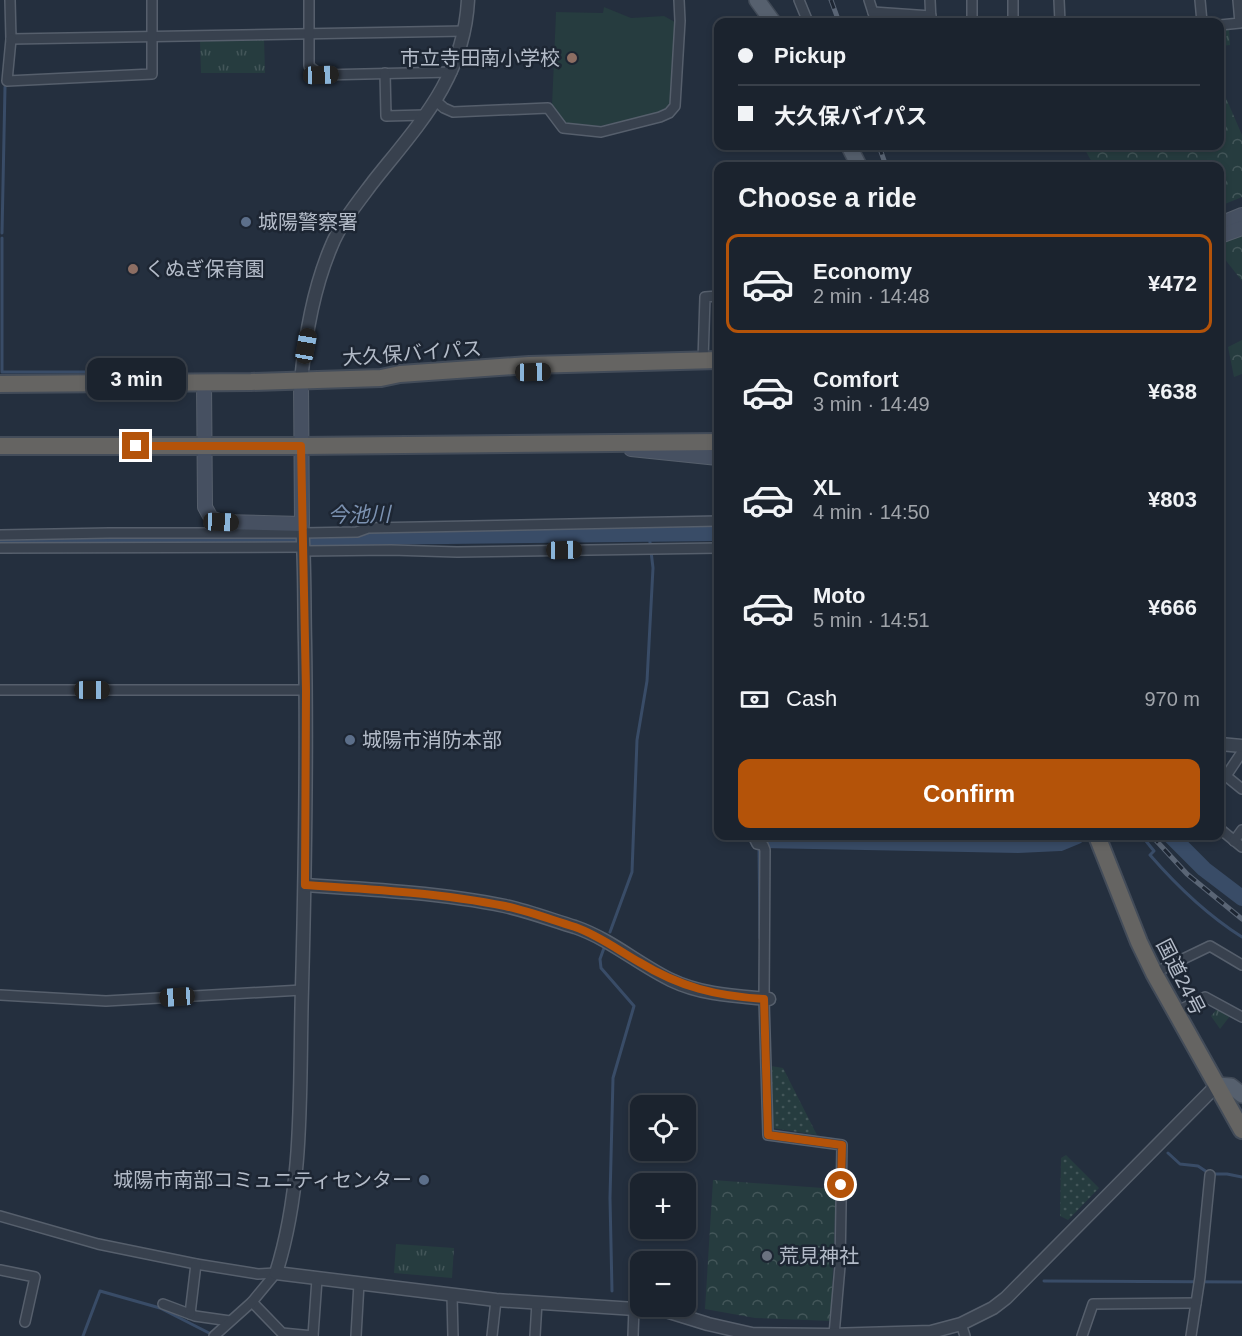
<!DOCTYPE html>
<meta charset="utf-8">
<style>
:root{--surface:#1b232e;--page:#242b36;--text:#f1f3f6;--muted:#a0a4aa;--line:#39404a;--accent:#b45309}
body{margin:0;font-family:Helvetica,"Noto Sans JP",sans-serif;background:var(--page);color:var(--text);height:100vh;display:flex;flex-direction:column;font-size:22px;white-space:nowrap}
*{box-sizing:border-box;margin:0}
p{font-size:20px;color:var(--muted)}
.icon{flex:none;width:33px;height:33px;fill:none;stroke:currentColor;stroke-width:2;stroke-linecap:round;stroke-linejoin:round}
.map{position:relative;flex:1;overflow:hidden}
.side{position:absolute;left:714px;top:162px;width:510px;height:678px;display:flex;flex-direction:column;background:var(--surface);border-radius:12px;box-shadow:0 3px 9px #0003,0 0 0 2px var(--line)}
.side>*{flex:none}
.hud{position:absolute;left:714px;top:18px;width:510px;height:132px;border-radius:12px;box-shadow:0 3px 9px #0003,0 0 0 2px var(--line);display:grid;align-content:center;height:132px;padding:0 24px;background:var(--surface)}
.tools{position:absolute;left:630px;top:1095px;display:grid;gap:12px}
.tools a{display:grid;place-items:center;width:66px;height:66px;border-radius:12px;background:var(--surface);box-shadow:0 3px 9px #0003,0 0 0 2px var(--line);font-size:30px}
.end{position:absolute;width:27px;height:27px;margin:-14px;border:8px solid #b45309;background:#fff;box-shadow:0 0 0 3px #fff}
.from{border-radius:50%}
.bubble{position:absolute;height:42px;border-radius:12px;background:var(--surface);box-shadow:0 3px 9px #0003,0 0 0 2px var(--line);font-size:20px;font-weight:800;line-height:42px;text-align:center}
.car{position:absolute;width:18px;height:36px;margin:-18px -9px;border-radius:8px;box-shadow:0 0 4px 2px #0007;background:linear-gradient(#222 24%,#8ab4d8 0 40%,#222 0 76%,#8ab4d8 0 86%,#222 0)}
.hud b{display:flex;align-items:center;gap:21px;height:57px;font-size:22px}
.hud b+b{border-top:2px solid var(--line)}
.hud i{width:15px;height:15px;background:var(--text)}
ul{padding:0;list-style:none}
li{display:flex;align-items:center;gap:18px;height:99px;margin:0 12px 9px;padding:0 12px;border:3px solid transparent;border-radius:12px}
li div{flex:1}
li b{display:block;font-size:22px}
li em{font-style:normal;font-weight:800}
li.selected{border-color:var(--accent)}
li>.icon{width:54px;height:54px;stroke-width:1.5}
h2{padding:0 24px;font-size:27px;line-height:72px}
.pay{display:flex;align-items:center;gap:15px;height:66px;padding:0 24px;font-size:22px}
.pay p{margin-inline-start:auto}
.button{display:flex;gap:12px;margin-top:auto;padding:12px 24px}
.button a{flex:1;height:69px;border-radius:12px;background:var(--accent);color:#fff;font-size:24px;font-weight:800;line-height:69px;text-align:center}
.map>svg:first-child{display:block}
</style>
<div class="map">
<svg width="1242" height="1336" viewBox="0 0 1242 1336">
<defs>
<pattern id="grass-dots" width="8" height="8" patternUnits="userSpaceOnUse" patternTransform="scale(1.5)"><rect width="8" height="8" fill="#263c3f"/><path d="M2 2h.1M6 6h.1" fill="none" stroke="#435659" stroke-width="1.8" stroke-linecap="round"/></pattern>
<pattern id="forest-crowns" width="20" height="18" patternUnits="userSpaceOnUse" patternTransform="scale(1.5)"><rect width="20" height="18" fill="#263c3f"/><path d="M2 6a3 3 0 1 1 6 0M12 15a3 3 0 1 1 6 0" fill="none" stroke="#435659"/></pattern>
<pattern id="park-tufts" width="24" height="20" patternUnits="userSpaceOnUse" patternTransform="scale(1.5)"><rect width="24" height="20" fill="#263c3f"/><path d="M3 7l-1-3M5 7V3M7 7l1-3M15 17l-1-3M17 17v-4M19 17l1-3" fill="none" stroke="#435659"/></pattern>
</defs>
<rect width="100%" height="100%" fill="#242f3e"/>
<g fill="url(#grass-dots)">
<polygon points="771,1066 783,1068 817,1135 772,1128"/>
<polygon points="1066,1155 1099,1188 1068,1220 1060,1216 1061,1158"/>
</g>
<g fill="url(#forest-crowns)">
<polygon points="1220,84 1242,135 1242,197 1220,206 1220,166 1094,166 1083,146 1220,146"/>
<polygon points="1242,228 1242,281 1220,253 1220,235"/>
<polygon points="1242,340 1242,374 1234,377 1228,347"/>
<polygon points="713,1180 836,1189 831,1321 755,1318 705,1309"/>
</g>
<g fill="url(#park-tufts)">
<polygon points="1220,29 1229,29 1230,45 1220,46"/>
<polygon points="264,38 265,73 201,73 200,40"/>
<polygon points="1218,1008 1230,1016 1220,1029 1211,1016"/>
<polygon points="396,1244 454,1248 452,1278 394,1273"/>
</g>
<polygon fill="#263c3f" points="604,7 631,18 664,16 675,22 670,106 660,113 600,126 564,123 552,105 556,12 603,13"/>
<g fill="none" stroke-linecap="round" stroke-linejoin="round">
<g stroke="#394c67" stroke-width="3">
<polyline points="2,233 5,87"/>
<polyline points="2,238 2,372 98,372"/>
<path d="M1142 836 1154 851 1150 855C1177 886 1207 915 1242 937"/>
<polyline points="759,846 760,938"/>
<polyline points="610,932 632,872 637,740 647,681 653,568 649,534"/>
<polyline points="604,948 600,959 601,968 634,1006 613,1078 610,1198 612,1291"/>
<polyline points="1168,1153 1180,1164 1198,1166 1210,1174 1227,1174 1242,1177"/>
<polyline points="1044,1281 1242,1282"/>
<polyline points="83,1336 100,1291 160,1308 211,1334"/>
</g>
<g stroke="#394c67" stroke-width="16">
<polyline points="0,541 718,533"/>
<polyline points="759,836 759,840 1018,845 1060,843 1077,836"/>
<polyline points="1171,836 1204,869 1242,898"/>
</g>
<defs>
<g id="minor">
<polyline points="10,0 11,39 465,31"/>
<polyline points="309,0 309,66 321,75 452,72"/>
<polyline points="799,0 808,22"/>
<polyline points="869,0 876,22"/>
<polyline points="930,0 931,22"/>
<polyline points="972,0 972,22"/>
<polyline points="1013,0 1013,22"/>
<polyline points="1059,0 1060,22"/>
<polyline points="1200,0 1202,22"/>
<polyline points="873,12 931,16"/>
<polyline points="1220,25 1240,23 1238,0"/>
<polyline points="11,39 7,81 152,74 152,0"/>
<polyline points="385,73 386,116 425,115"/>
<polyline points="436,101 444,108 453,112 548,108 563,128 601,132 660,117 669,113 675,106 680,21 679,0"/>
<polyline points="703,361 705,297 718,296"/>
<polyline points="0,535 109,533 303,533 357,532 368,528 718,521"/>
<polyline points="0,548 303,547"/>
<polyline points="303,551 391,550 457,552 718,548"/>
<polyline points="0,690 306,690"/>
<polyline points="1242,752 1226,776 1242,789"/>
<polyline points="1220,829 1242,847"/>
<polyline points="753,836 757,844 763,845 765,850 764,999 768,1135 842,1145 840,1266 834,1335"/>
<polyline points="1234,841 1242,830"/>
<polyline points="1154,973 1210,946 1242,965"/>
<polyline points="0,995 106,1001 302,990"/>
<polyline points="1174,1013 1205,997 1242,1017"/>
<polyline points="0,1216 98,1244 196,1264 258,1274 276,1273"/>
<polyline points="0,1270 35,1277 25,1322"/>
<polyline points="452,1295 453,1336"/>
<polyline points="252,1302 282,1333 313,1336"/>
<polyline points="163,1304 195,1316 230,1321"/>
<polyline points="190,1314 196,1264"/>
<polyline points="961,1324 965,1336"/>
<polyline points="214,1336 252,1302 276,1273"/>
<polyline points="313,1336 317,1279"/>
<polyline points="356,1336 359,1283"/>
<polyline points="492,1336 496,1300"/>
<polyline points="535,1336 537,1302"/>
<polyline points="633,1336 634,1308"/>
<polyline points="1082,1336 1093,1304 1196,1303"/>
<polyline points="1191,1336 1200,1277 1210,1175"/>
</g>
<g id="tertiary">
<path d="M301 381C305 338 314 287 331 247 340 224 358 202 373 182 419 124 464 78 468 0"/>
<path d="M302 524C305 564 304 604 305 643 307 758 305 873 302 988 299 1083 305 1182 276 1273L496 1300 666 1311 708 1324 752 1334 828 1335 931 1332 961 1324 993 1308 1006 1298 1217 1085"/>
<polyline points="1220,744 1242,746"/>
<path d="M305 885C369 889 442 893 505 906 528 911 552 920 575 927 610 939 638 964 671 980 702 995 736 996 769 999"/>
</g>
<g id="secondary">
<polyline points="1220,224 1242,215"/>
<polyline points="1220,236 1242,228"/>
<polyline points="204,382 205,507 211,518 221,522 302,524 301,381"/>
<polyline points="631,449 718,458"/>
</g>
<g id="primary">
<polyline points="757,0 773,22"/>
<polyline points="849,146 859,166"/>
<polyline points="1217,1085 1231,1086 1242,1095"/>
</g>
<g id="trunk">
<polyline points="0,384 251,382 381,378 400,374 529,365 718,360"/>
<polyline points="0,446 301,446 718,442"/>
<polyline points="1097,836 1139,942 1154,973 1242,1130"/>
</g>
</defs>
<use href="#minor" stroke="#565f6c" stroke-width="12"/>
<use href="#tertiary" stroke="#565f6c" stroke-width="15"/>
<use href="#secondary" stroke="#565f6c" stroke-width="16"/>
<use href="#primary" stroke="#414a57" stroke-width="18"/>
<use href="#trunk" stroke="#434c59" stroke-width="20"/>
<use href="#minor" stroke="#38414e" stroke-width="9"/>
<use href="#tertiary" stroke="#38414e" stroke-width="12"/>
<use href="#secondary" stroke="#465061" stroke-width="14"/>
<use href="#primary" stroke="#56606e" stroke-width="15"/>
<use href="#trunk" stroke="#656462" stroke-width="16"/>
<defs>
<g id="rail">
<polyline points="831,0 839,22"/>
<polyline points="879,146 886,166"/>
<polyline points="1152,836 1187,874 1242,919"/>
</g>
</defs>
<use href="#rail" stroke="#5a6575" stroke-width="5"/>
<use href="#rail" stroke="#1d2633" stroke-width="3" stroke-dasharray="9" stroke-linecap="butt"/>
</g>
<g fill="none" stroke-linecap="round" stroke-linejoin="round">
<path stroke="#b45309" stroke-width="8" d="M136 446H301L306 690 305 885C369 889 442 893 505 906 528 911 552 920 575 927 598 935 618 950 639 962 680 987 716 996 764 999L768 1135 842 1145 841 1185"/>
</g>
<g fill="#8d6e63" stroke="#1d2633" stroke-width="2">
<circle cx="572" cy="58" r="6"/>
<circle cx="133" cy="269" r="6"/>
</g>
<g fill="#5c6f8a" stroke="#1d2633" stroke-width="2">
<circle cx="246" cy="222" r="6"/>
<circle cx="350" cy="740" r="6"/>
<circle cx="424" cy="1180" r="6"/>
</g>
<circle fill="#6b7280" stroke="#1d2633" stroke-width="2" cx="767" cy="1256" r="6"/>
<g text-anchor="middle" stroke-width="5" stroke-linejoin="round" paint-order="stroke">
<g font-size="20" fill="#b4bcc9" stroke="#1d2633" text-anchor="start">
<text x="560" y="65" text-anchor="end">市立寺田南小学校</text>
<text x="258" y="229">城陽警察署</text>
<text x="145" y="276">くぬぎ保育園</text>
<text x="362" y="747">城陽市消防本部</text>
<text x="412" y="1187" text-anchor="end">城陽市南部コミュニティセンター</text>
<text x="779" y="1263">荒見神社</text>
</g>
<g font-size="20" fill="#b4bcc9" stroke="#1d2633">
<text transform="translate(412 353) rotate(-4)" y="7">大久保バイパス</text>
<text transform="translate(1181 977) rotate(63)" y="7">国道24号</text>
</g>
<g font-size="21" font-style="italic" fill="#7c92b1" stroke="#1d2633">
<text transform="translate(359 515) rotate(-1)" y="7">今池川</text>
</g>
</g>
</svg>
<div class="tools">
<a><svg class="icon" aria-label="locate" viewBox="0 0 24 24"><circle cx="12" cy="12" r="6"/><path d="M12 2v4M12 18v4M2 12h4M18 12h4"/></svg></a>
<a>+</a>
<a>−</a>
</div>
<i class="end from" style="left:841px;top:1185px"></i>
<i class="end" style="left:136px;top:446px"></i>
<div class="bubble" style="left:87px;top:358px;width:99px">3 min</div>
<i class="car" style="left:321px;top:75px;rotate:88deg"></i>
<i class="car" style="left:306px;top:346px;rotate:10deg"></i>
<i class="car" style="left:533px;top:372px;rotate:89deg"></i>
<i class="car" style="left:221px;top:522px;rotate:92deg"></i>
<i class="car" style="left:564px;top:550px;rotate:89deg"></i>
<i class="car" style="left:92px;top:690px;rotate:90deg"></i>
<i class="car" style="left:177px;top:997px;rotate:266deg"></i>
<div class="hud">
<b><i class="from"></i>Pickup</b>
<b><i></i>大久保バイパス</b>
</div>
<section class="side">
<h2>Choose a ride</h2>
<ul>
<li class="selected"><svg class="icon" aria-label="car" viewBox="0 0 24 24"><path d="M5 17H2v-5l4-1 3-4h7l3 4 3 1v5h-3M9 17h6M6 11h13"/><circle cx="7" cy="17" r="2"/><circle cx="17" cy="17" r="2"/></svg><div><b>Economy</b><p>2 min · 14:48</p></div><em>¥472</em></li>
<li><svg class="icon" aria-label="car" viewBox="0 0 24 24"><path d="M5 17H2v-5l4-1 3-4h7l3 4 3 1v5h-3M9 17h6M6 11h13"/><circle cx="7" cy="17" r="2"/><circle cx="17" cy="17" r="2"/></svg><div><b>Comfort</b><p>3 min · 14:49</p></div><em>¥638</em></li>
<li><svg class="icon" aria-label="car" viewBox="0 0 24 24"><path d="M5 17H2v-5l4-1 3-4h7l3 4 3 1v5h-3M9 17h6M6 11h13"/><circle cx="7" cy="17" r="2"/><circle cx="17" cy="17" r="2"/></svg><div><b>XL</b><p>4 min · 14:50</p></div><em>¥803</em></li>
<li><svg class="icon" aria-label="car" viewBox="0 0 24 24"><path d="M5 17H2v-5l4-1 3-4h7l3 4 3 1v5h-3M9 17h6M6 11h13"/><circle cx="7" cy="17" r="2"/><circle cx="17" cy="17" r="2"/></svg><div><b>Moto</b><p>5 min · 14:51</p></div><em>¥666</em></li>
</ul>
<div class="pay"><svg class="icon" aria-label="cash" viewBox="0 0 24 24"><path d="M3 7h18v10H3z"/><circle cx="12" cy="12" r="2"/></svg>Cash<p>970 m</p></div>
<div class="button"><a>Confirm</a></div>
</section>
</div>
